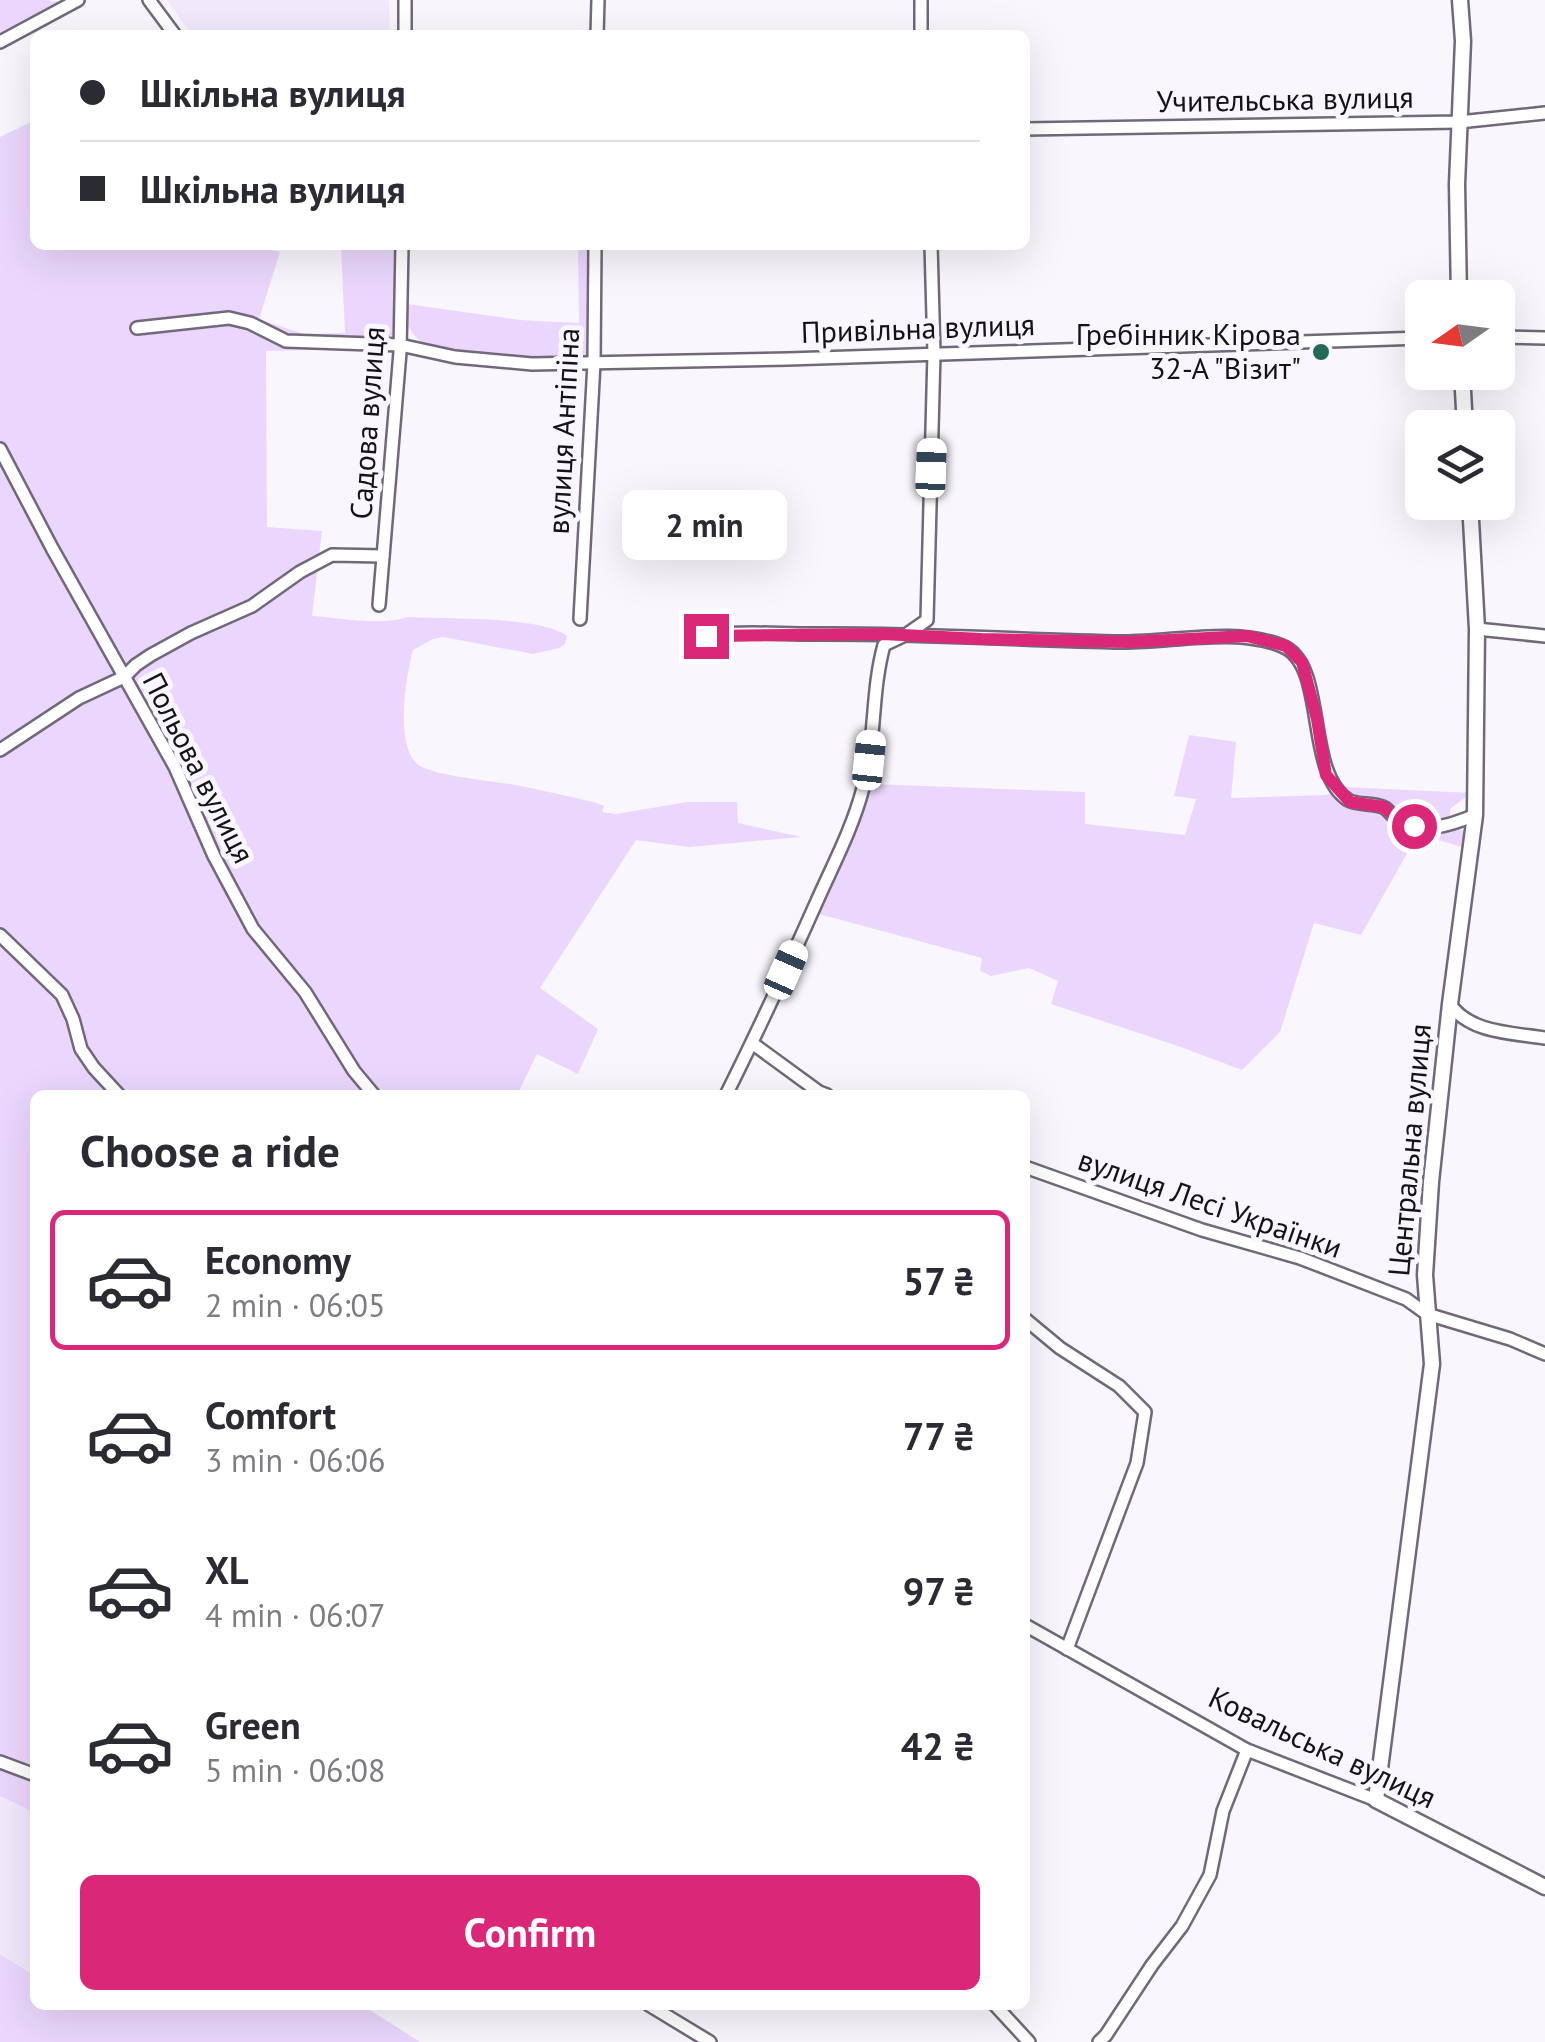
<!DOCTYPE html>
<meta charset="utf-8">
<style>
:root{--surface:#fff;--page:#f7f7f7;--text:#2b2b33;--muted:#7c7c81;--line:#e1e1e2;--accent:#db2777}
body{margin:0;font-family:"PT Sans",sans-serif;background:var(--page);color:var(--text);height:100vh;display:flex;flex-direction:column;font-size:38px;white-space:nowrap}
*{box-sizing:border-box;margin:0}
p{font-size:32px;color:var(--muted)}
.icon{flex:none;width:55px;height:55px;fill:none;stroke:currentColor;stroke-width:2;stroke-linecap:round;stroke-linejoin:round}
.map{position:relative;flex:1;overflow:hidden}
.drawer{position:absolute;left:30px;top:1090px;width:1000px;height:920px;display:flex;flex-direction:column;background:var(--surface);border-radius:15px;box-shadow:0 10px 40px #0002}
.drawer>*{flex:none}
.guide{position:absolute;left:30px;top:30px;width:1000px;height:220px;border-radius:15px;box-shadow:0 10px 40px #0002;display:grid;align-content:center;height:220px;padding:0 50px;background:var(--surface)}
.needle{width:65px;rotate:256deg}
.tools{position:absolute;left:1405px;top:280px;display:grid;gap:20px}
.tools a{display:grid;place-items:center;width:110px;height:110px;border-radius:15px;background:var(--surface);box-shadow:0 10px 40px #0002;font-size:50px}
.end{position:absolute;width:45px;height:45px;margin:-22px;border:12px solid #db2777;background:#fff;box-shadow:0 0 0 5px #fff}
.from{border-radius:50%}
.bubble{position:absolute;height:70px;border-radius:15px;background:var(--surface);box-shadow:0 10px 40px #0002;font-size:32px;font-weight:800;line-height:70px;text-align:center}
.car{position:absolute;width:30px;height:60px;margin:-30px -15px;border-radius:12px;box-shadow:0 0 8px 2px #0007;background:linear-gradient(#fff 24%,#345 0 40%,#fff 0 76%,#345 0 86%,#fff 0)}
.guide b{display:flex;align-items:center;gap:35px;height:95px;font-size:38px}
.guide b+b{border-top:2px solid var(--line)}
.guide i{width:25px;height:25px;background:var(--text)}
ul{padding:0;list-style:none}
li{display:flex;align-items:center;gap:30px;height:140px;margin:0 20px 15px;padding:0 30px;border:5px solid transparent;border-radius:15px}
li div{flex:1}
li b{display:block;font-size:38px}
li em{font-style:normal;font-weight:800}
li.selected{border-color:var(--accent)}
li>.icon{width:90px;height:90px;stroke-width:1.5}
h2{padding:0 50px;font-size:45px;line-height:120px}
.cta{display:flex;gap:20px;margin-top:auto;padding:20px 50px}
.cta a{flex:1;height:115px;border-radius:15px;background:var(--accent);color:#fff;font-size:40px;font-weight:800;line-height:115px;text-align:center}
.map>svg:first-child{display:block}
</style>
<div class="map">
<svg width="1545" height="2042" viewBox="0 0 1545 2042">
<rect width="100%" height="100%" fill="#f9f6fd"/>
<g fill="#f3e9fd">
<polygon points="167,0 389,0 390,35 192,35"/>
<polygon points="0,1796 35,1813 35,1976 0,1954"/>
</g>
<g fill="#ebd7fd">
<polygon points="0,0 49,0 51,2 64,0 0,34"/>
<path d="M35 120V245H247L280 252 259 319 304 334 345 333 341 245H399L398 328 389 348 266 351 267 527 322 531 312 616C340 618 381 626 408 617 444 619 541 616 567 636L565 644 559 648 533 654 443 637 433 639 413 650C406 676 395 741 416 763 431 777 499 781 521 786 546 791 572 797 597 803L604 806 602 812 616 814 687 802H737L738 823 801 837 689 847 636 840 540 988 598 1029 578 1074 537 1054 517 1095H35V1813L0 1796V137Z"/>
<polygon points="578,245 591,245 590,327 586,358 559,362 445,352 423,344 413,334 406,322 407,304 520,320 579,323"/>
<polygon points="1189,735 1236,742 1231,798 1326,795 1344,787 1471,793 1450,809 1450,820 1463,831 1465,848 1418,834 1361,935 1314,923 1280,1032 1242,1070 1178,1046 1051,1004 1058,981 1029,968 991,976 980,971 982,958 819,914 854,835 870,784 1085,792 1085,824 1185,835 1196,799 1174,796"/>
<polygon points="0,1954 35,1976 35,2005 362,2005 420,2042 0,2042"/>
</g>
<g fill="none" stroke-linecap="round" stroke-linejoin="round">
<defs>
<g id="minor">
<polyline points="149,0 175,35"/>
<polyline points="921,0 921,35"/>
<polyline points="405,35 405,0"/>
<polyline points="597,35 598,0"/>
<polyline points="0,42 78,0"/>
<polyline points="1025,129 1459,122 1545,113"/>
<polyline points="137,328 229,318 250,323 286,341 400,345 455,357 532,364 788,359 1422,338"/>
<polyline points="1498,337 1545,338"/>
<polyline points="0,449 52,548 175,767 214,856 253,929 305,992 354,1071 374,1095"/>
<polyline points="379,605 400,352 402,245"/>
<polyline points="580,619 594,363 595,245"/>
<polyline points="1477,629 1545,636"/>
<path d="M707 635C741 631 778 634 813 634 917 633 1020 640 1124 642 1174 642 1236 627 1282 646 1328 664 1304 771 1348 800 1358 806 1374 802 1385 808 1389 811 1392 816 1396 818 1422 835 1449 826 1475 815"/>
<polyline points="0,750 79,698 124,677 136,665 151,655 191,633 252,606 300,572 332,555 383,556"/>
<polyline points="0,935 62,995 73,1019 81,1049 94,1068 119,1095"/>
<path d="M1450 1004C1469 1033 1513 1033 1545 1038"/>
<polyline points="752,1043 819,1092 827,1095"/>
<path d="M726 1095C758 1031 788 966 817 901 833 865 853 827 863 788 876 741 871 692 884 645L907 634 927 620 934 353 931 245"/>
<polyline points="1025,1167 1202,1230 1300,1258 1406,1299 1427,1314 1510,1339 1545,1354"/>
<polyline points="1025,1319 1060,1348 1119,1386 1145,1412 1137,1463 1067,1649"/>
<polyline points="1025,1625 1247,1750 1376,1800"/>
<polyline points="0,1762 35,1775"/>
<polyline points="649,2005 710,2042"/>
<polyline points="995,2005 1029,2042"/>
<polyline points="1099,2042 1106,2035 1152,1965 1182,1926 1210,1875 1223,1811 1247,1750"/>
</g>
<g id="tertiary">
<polyline points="1459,298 1457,184 1463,41 1460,0"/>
<polyline points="1462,372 1465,428"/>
<polyline points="1470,502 1477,629 1475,815 1450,1004 1431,1182 1425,1275 1432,1364 1376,1800 1545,1887"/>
</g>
</defs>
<use href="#minor" stroke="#716979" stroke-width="16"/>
<use href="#tertiary" stroke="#716979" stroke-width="19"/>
<use href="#minor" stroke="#fff" stroke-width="11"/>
<use href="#tertiary" stroke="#fff" stroke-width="14"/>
</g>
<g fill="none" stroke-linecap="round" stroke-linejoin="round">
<polyline stroke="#db2777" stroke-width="12" points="706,636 883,634 981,639 1130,642 1247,636 1286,646 1302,662 1317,719 1326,775 1350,802 1384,807 1396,818 1414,826"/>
</g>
<circle fill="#23695d" stroke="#f9f6fd" stroke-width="4" cx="1321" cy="352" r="10"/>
<g text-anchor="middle" stroke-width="10" stroke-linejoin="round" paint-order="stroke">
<g font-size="30" fill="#151218" stroke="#f9f6fd">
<text transform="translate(1285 100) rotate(-1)" y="10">Учительська вулиця</text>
<text transform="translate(918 329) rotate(-2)" y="10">Привільна вулиця</text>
<text transform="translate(368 423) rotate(-86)" y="10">Садова вулиця</text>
<text transform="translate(564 431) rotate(-87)" y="10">вулиця Антіпіна</text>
<text transform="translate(198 768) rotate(63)" y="10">Польова вулиця</text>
<text transform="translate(1410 1150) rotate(-85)" y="10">Центральна вулиця</text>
<text transform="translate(1210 1204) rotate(19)" y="10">вулиця Лесі Українки</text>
<text transform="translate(1322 1748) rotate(25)" y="10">Ковальська вулиця</text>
</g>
<g font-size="30" fill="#151218" stroke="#f9f6fd" text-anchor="end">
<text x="1301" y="345">Гребінник Кірова<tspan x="1301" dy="34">32-А "Візит"</tspan></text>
</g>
</g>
</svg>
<div class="tools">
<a><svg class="needle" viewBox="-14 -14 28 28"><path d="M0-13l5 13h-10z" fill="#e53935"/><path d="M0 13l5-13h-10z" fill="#7c7c81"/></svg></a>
<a><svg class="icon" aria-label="layers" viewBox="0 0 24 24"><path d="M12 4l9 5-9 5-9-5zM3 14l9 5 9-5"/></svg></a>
</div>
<i class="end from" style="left:1414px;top:826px"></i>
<i class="end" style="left:706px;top:636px"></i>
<div class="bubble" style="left:622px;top:490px;width:165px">2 min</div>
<i class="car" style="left:931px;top:468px;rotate:2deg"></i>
<i class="car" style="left:869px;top:760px;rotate:6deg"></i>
<i class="car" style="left:786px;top:970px;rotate:24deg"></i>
<div class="guide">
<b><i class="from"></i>Шкільна вулиця</b>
<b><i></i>Шкільна вулиця</b>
</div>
<section class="drawer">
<h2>Choose a ride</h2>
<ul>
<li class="selected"><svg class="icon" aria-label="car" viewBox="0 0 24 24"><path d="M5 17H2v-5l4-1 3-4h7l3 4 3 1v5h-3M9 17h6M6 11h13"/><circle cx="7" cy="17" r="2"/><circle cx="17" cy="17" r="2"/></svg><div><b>Economy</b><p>2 min · 06:05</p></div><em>57 ₴</em></li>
<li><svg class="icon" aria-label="car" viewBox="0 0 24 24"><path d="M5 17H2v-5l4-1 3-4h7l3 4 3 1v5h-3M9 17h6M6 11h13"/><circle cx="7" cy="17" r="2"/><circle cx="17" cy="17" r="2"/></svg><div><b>Comfort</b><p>3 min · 06:06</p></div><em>77 ₴</em></li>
<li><svg class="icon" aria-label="car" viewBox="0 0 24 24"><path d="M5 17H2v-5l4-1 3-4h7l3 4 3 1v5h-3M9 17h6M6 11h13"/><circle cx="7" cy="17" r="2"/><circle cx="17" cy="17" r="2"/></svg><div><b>XL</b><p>4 min · 06:07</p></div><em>97 ₴</em></li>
<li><svg class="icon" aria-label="car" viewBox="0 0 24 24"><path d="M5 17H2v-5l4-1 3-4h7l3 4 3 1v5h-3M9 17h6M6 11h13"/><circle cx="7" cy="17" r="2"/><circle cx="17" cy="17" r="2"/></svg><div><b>Green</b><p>5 min · 06:08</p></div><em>42 ₴</em></li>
</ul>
<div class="cta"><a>Confirm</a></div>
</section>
</div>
